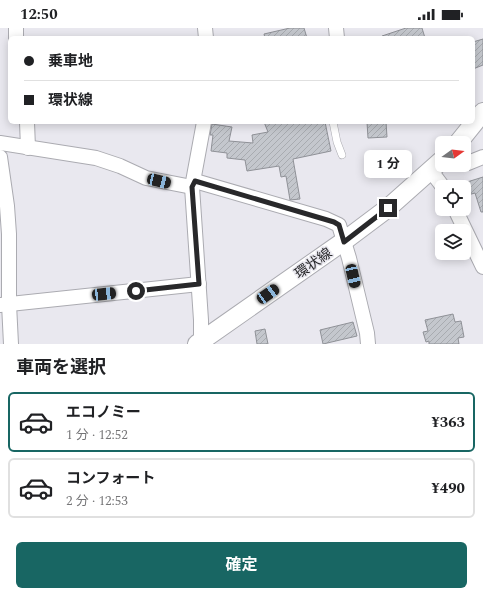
<!DOCTYPE html>
<html lang="ja">
<meta charset="utf-8">
<style>
:root{--surface:#fff;--page:#f2f2f2;--text:#202124;--muted:#757577;--line:#e0e0e0;--accent:#186663}
body{margin:0;font-family:Spectral,"Noto Sans JP",serif;background:var(--page);color:var(--text);height:100vh;display:flex;flex-direction:column;font-size:15px;white-space:nowrap}
*{box-sizing:border-box;margin:0}
p{font-size:13px;color:var(--muted)}
.icon{flex:none;width:22px;height:22px;fill:none;stroke:currentColor;stroke-width:2;stroke-linecap:round;stroke-linejoin:round}
.map{position:relative;height:316px;overflow:hidden}
.side{display:flex;flex-direction:column;background:var(--surface);flex:1}
.side>*{flex:none}
.top-card{position:absolute;left:8px;top:8px;width:467px;height:88px;border-radius:6px;box-shadow:0 2px 10px #0003;display:grid;align-content:center;height:88px;padding:0 16px;background:var(--surface)}
.needle{width:26px;rotate:75deg}
.buttons{position:absolute;left:435px;top:108px;display:grid;gap:8px}
.buttons a{display:grid;place-items:center;width:36px;height:36px;border-radius:6px;background:var(--surface);box-shadow:0 2px 10px #0003;font-size:20px}
.end{position:absolute;width:18px;height:18px;margin:-9px;border:5px solid #28282a;background:#fff;box-shadow:0 0 0 2px #fff}
.from{border-radius:50%}
.bubble{position:absolute;height:28px;border-radius:6px;background:var(--surface);box-shadow:0 2px 10px #0003;font-size:13px;font-weight:700;line-height:28px;text-align:center}
.car{position:absolute;width:12px;height:24px;margin:-12px -6px;border-radius:5px;box-shadow:0 0 3px 1px #0007;background:linear-gradient(#222 24%,#8ab4d8 0 40%,#222 0 76%,#8ab4d8 0 86%,#222 0)}
.top-card b{display:flex;align-items:center;gap:14px;height:38px;font-size:15px}
.top-card b+b{border-top:1px solid var(--line)}
.top-card i{width:10px;height:10px;background:var(--text)}
ul{padding:0;list-style:none}
li{display:flex;align-items:center;gap:12px;height:60px;margin:0 8px 6px;padding:0 8px;border:2px solid var(--line);border-radius:6px}
li div{flex:1}
li b{display:block;font-size:15px}
li em{font-style:normal;font-weight:700}
li.selected{border-color:var(--accent)}
li>.icon{width:36px;height:36px;stroke-width:1.5}
h2{padding:0 16px;font-size:18px;line-height:48px}
.action{display:flex;gap:8px;margin-top:auto;padding:8px 16px}
.action a{flex:1;height:46px;border-radius:6px;background:var(--accent);color:#fff;font-size:16px;font-weight:700;line-height:46px;text-align:center}
.status{display:flex;justify-content:space-between;align-items:center;height:28px;padding:0 20px;background:var(--surface);direction:ltr}
.status svg{height:11px;fill:currentColor}
.map>svg:first-child{display:block}
</style>
<div class="status"><b>12:50</b><svg viewBox="0 0 49 12"><path d="M0 12V9h3v3zM5 12V6h3v6zM10 12V3h3v9zM15 12V0h3v12zM26 1h20v11H26zM47 4h2v5h-2z"/></svg></div>
<div class="map">
<svg width="483" height="316" viewBox="0 0 483 316">
<defs>
<pattern id="building-hatch" width="6" height="6" patternUnits="userSpaceOnUse"><rect width="6" height="6" fill="#c4c7cd"/><path d="M-1 1l2-2M0 6l6-6M5 7l2-2" fill="none" stroke="#a8abb0"/></pattern>
</defs>
<rect width="100%" height="100%" fill="#e9e8ef"/>
<g fill="url(#building-hatch)" stroke="#8f9197">
<polygon points="290,0 304,0 307,10 265,10 264,6"/>
<polygon points="406,0 422,0 425,10 382,10 382,8"/>
<polygon points="483,11 483,37 473,41 473,14"/>
<polygon points="264,94 325,94 331,123 293,131 300,171 290,172 286,148 281,149 279,138 247,143 245,132 227,130 227,125 211,123 213,107 210,107 212,96 232,99 229,113 253,115 252,107 268,104"/>
<polygon points="367,94 386,94 387,109 368,110"/>
<polygon points="379,131 394,131 395,147 380,148"/>
<polygon points="483,149 483,184 481,184 475,165 464,168 464,155"/>
<polygon points="453,286 455,294 461,293 464,309 458,310 459,316 429,316 429,313 426,314 423,304 428,303 425,292"/>
<polygon points="353,294 357,308 323,316 320,302"/>
<polygon points="265,301 268,316 257,316 255,303"/>
</g>
<g fill="none" stroke-linecap="round" stroke-linejoin="round">
<defs>
<polyline id="service" points="333,94 337,114 342,127"/>
<g id="minor">
<polyline points="16,0 16,10"/>
<polyline points="205,0 206,10"/>
<polyline points="336,0 337,10"/>
<polyline points="27,94 28,120"/>
<polyline points="0,115 96,130 120,138 146,150 192,159"/>
<polyline points="0,129 7,178 9,206 9,276 11,316"/>
<polyline points="464,133 468,135 483,129"/>
<polyline points="431,143 443,159"/>
<polyline points="195,153 326,191 339,197 349,230 367,305 368,316"/>
<polyline points="455,181 483,239"/>
<polyline points="0,277 199,256"/>
<polyline points="201,316 201,292 192,159 204,94"/>
</g>
<g id="tertiary">
<polyline points="458,115 483,84"/>
<polyline points="197,316 344,213 388,180 442,132"/>
</g>
</defs>
<use href="#service" stroke="#ababb1" stroke-width="8"/>
<use href="#minor" stroke="#ababb1" stroke-width="16"/>
<use href="#tertiary" stroke="#ababb1" stroke-width="20"/>
<use href="#service" stroke="#fff" stroke-width="7"/>
<use href="#minor" stroke="#fff" stroke-width="14"/>
<use href="#tertiary" stroke="#fff" stroke-width="18"/>
</g>
<g fill="none" stroke-linecap="round" stroke-linejoin="round">
<polyline stroke="#28282a" stroke-width="5" points="136,263 199,256 192,159 195,153 334,194 339,197 344,214 388,180"/>
</g>
<g text-anchor="middle" stroke-width="3" stroke-linejoin="round" paint-order="stroke">
<g font-size="14" fill="#28282a" stroke="#e9e8ef">
<text transform="translate(313 235) rotate(-35)" y="5">環状線</text>
</g>
</g>
</svg>
<div class="buttons">
<a><svg class="needle" viewBox="-14 -14 28 28"><path d="M0-13l5 13h-10z" fill="#e53935"/><path d="M0 13l5-13h-10z" fill="#757577"/></svg></a>
<a><svg class="icon" aria-label="locate" viewBox="0 0 24 24"><circle cx="12" cy="12" r="6"/><path d="M12 2v4M12 18v4M2 12h4M18 12h4"/></svg></a>
<a><svg class="icon" aria-label="layers" viewBox="0 0 24 24"><path d="M12 4l9 5-9 5-9-5zM3 14l9 5 9-5"/></svg></a>
</div>
<i class="end from" style="left:136px;top:263px"></i>
<i class="end" style="left:388px;top:180px"></i>
<div class="bubble" style="left:364px;top:122px;width:48px">1 分</div>
<i class="car" style="left:159px;top:153px;rotate:103deg"></i>
<i class="car" style="left:353px;top:248px;rotate:167deg"></i>
<i class="car" style="left:104px;top:266px;rotate:84deg"></i>
<i class="car" style="left:268px;top:266px;rotate:55deg"></i>
<div class="top-card">
<b><i class="from"></i>乗車地</b>
<b><i></i>環状線</b>
</div>
</div>
<section class="side">
<h2>車両を選択</h2>
<ul>
<li class="selected"><svg class="icon" aria-label="car" viewBox="0 0 24 24"><path d="M5 17H2v-5l4-1 3-4h7l3 4 3 1v5h-3M9 17h6M6 11h13"/><circle cx="7" cy="17" r="2"/><circle cx="17" cy="17" r="2"/></svg><div><b>エコノミー</b><p>1 分 · 12:52</p></div><em>¥363</em></li>
<li><svg class="icon" aria-label="car" viewBox="0 0 24 24"><path d="M5 17H2v-5l4-1 3-4h7l3 4 3 1v5h-3M9 17h6M6 11h13"/><circle cx="7" cy="17" r="2"/><circle cx="17" cy="17" r="2"/></svg><div><b>コンフォート</b><p>2 分 · 12:53</p></div><em>¥490</em></li>
</ul>
<div class="action"><a>確定</a></div>
</section>
